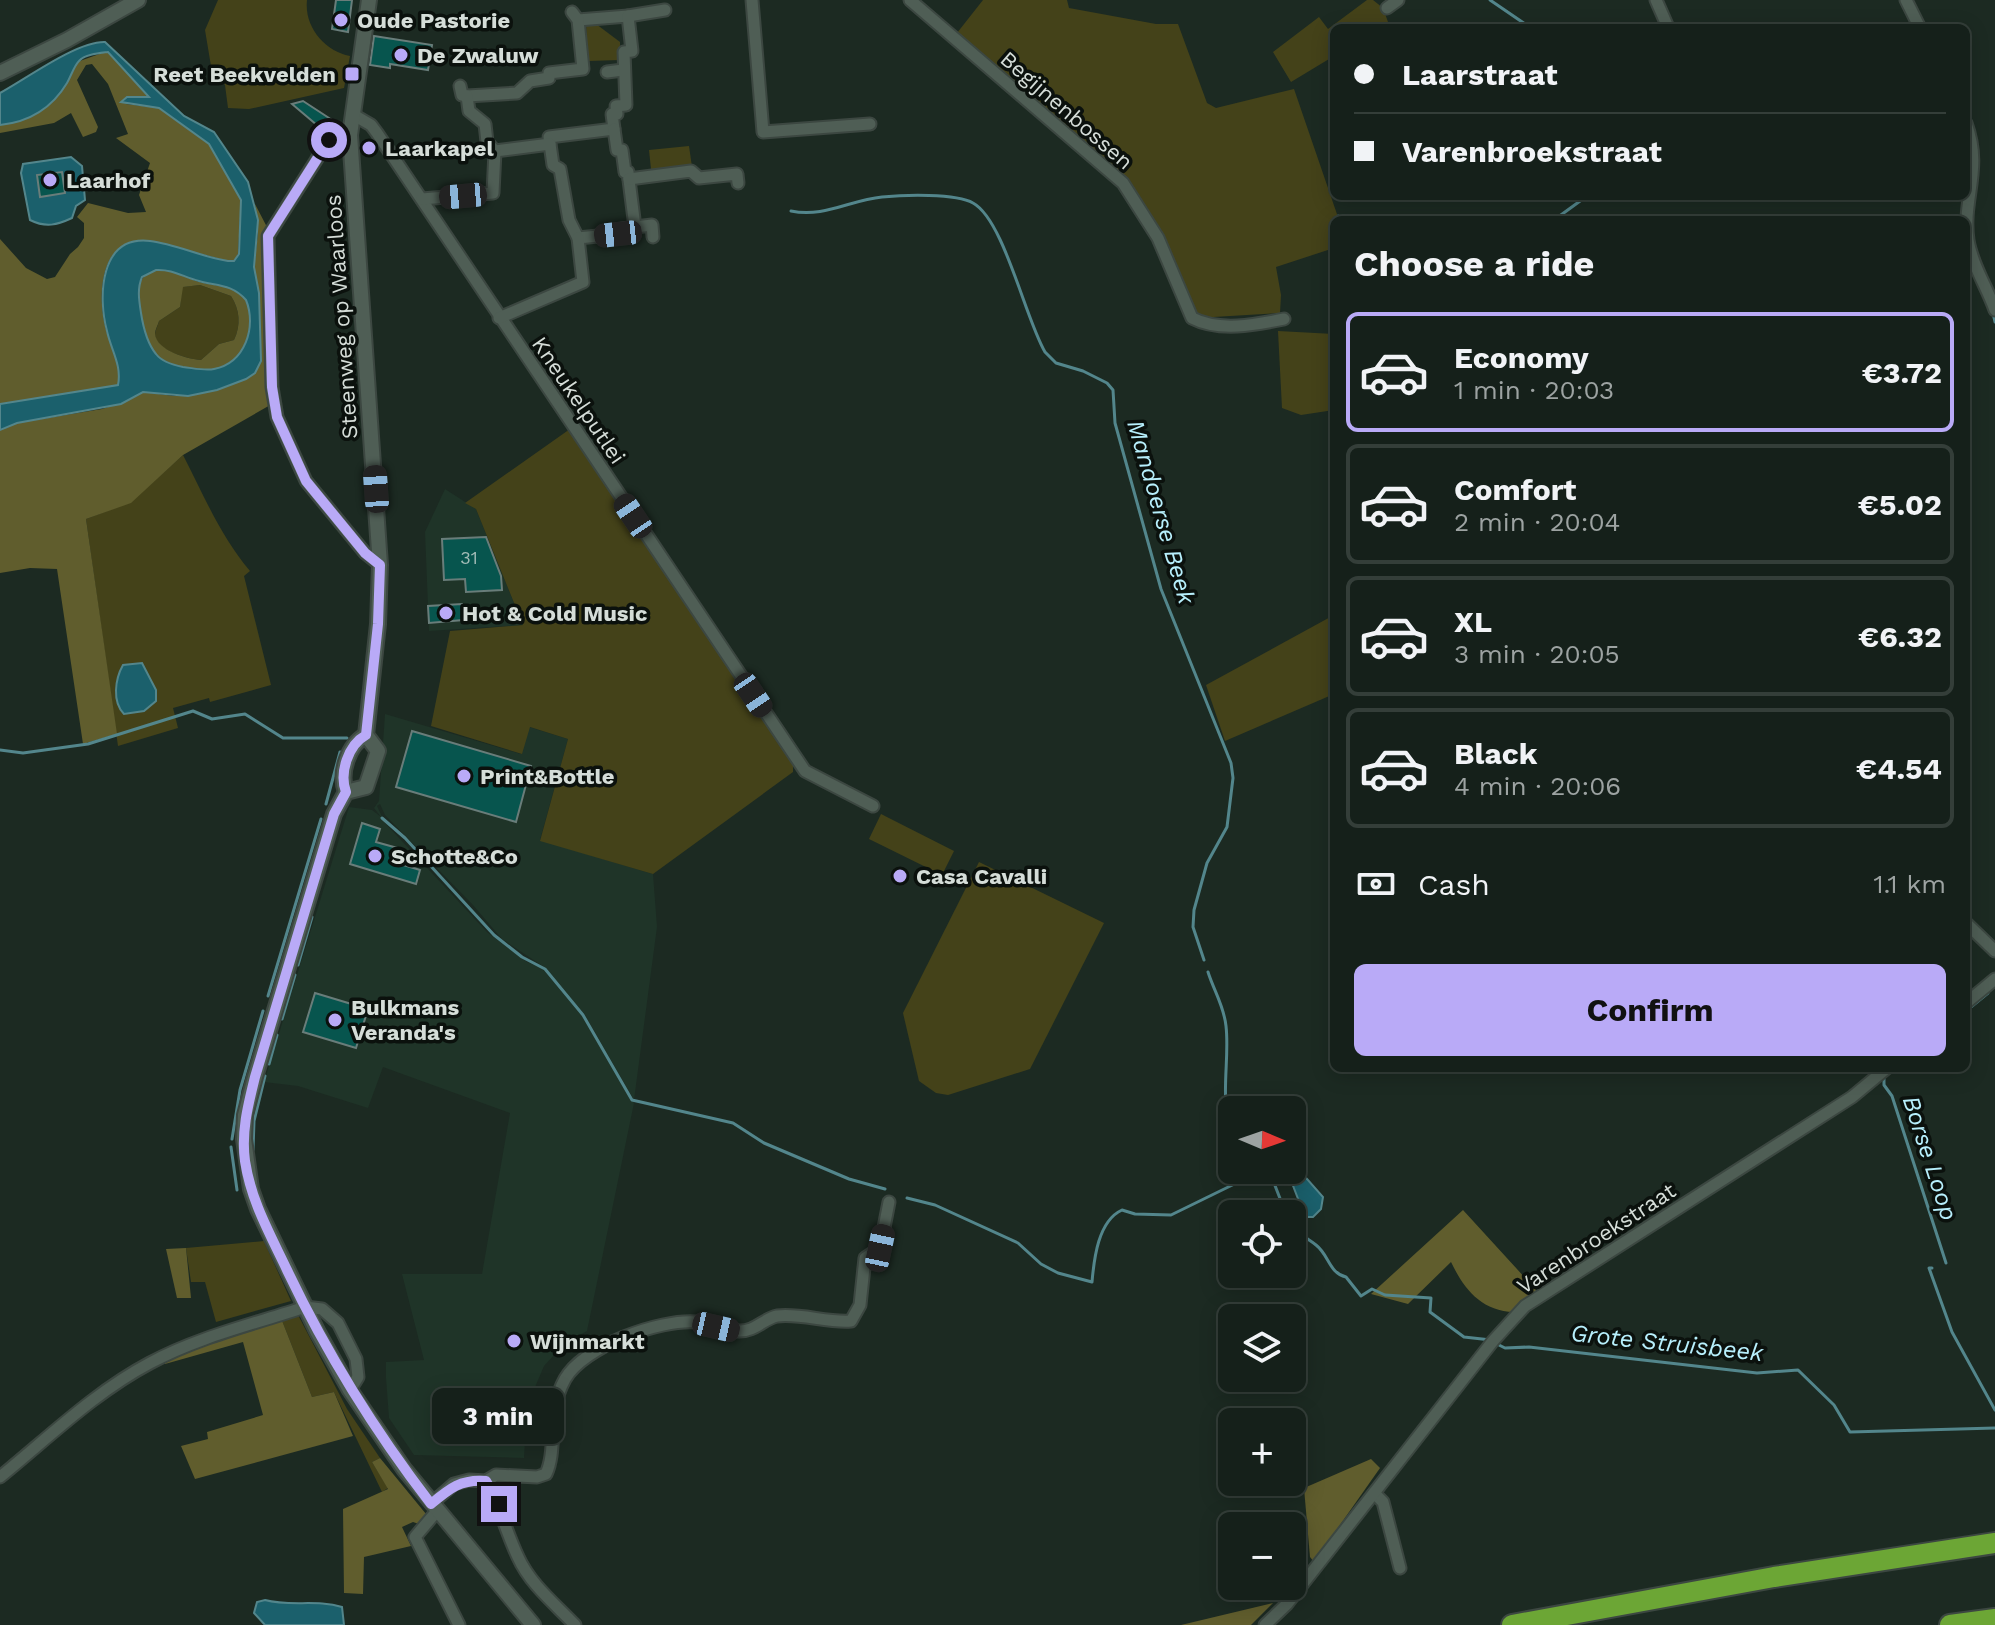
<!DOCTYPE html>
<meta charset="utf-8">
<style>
:root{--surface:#15201a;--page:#222d27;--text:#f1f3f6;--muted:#9da3a2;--line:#343e39;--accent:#b9aaf7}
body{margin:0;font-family:"Work Sans",sans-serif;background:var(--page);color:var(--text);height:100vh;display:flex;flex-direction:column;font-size:30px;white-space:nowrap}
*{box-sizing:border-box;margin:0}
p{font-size:26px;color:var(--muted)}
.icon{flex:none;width:44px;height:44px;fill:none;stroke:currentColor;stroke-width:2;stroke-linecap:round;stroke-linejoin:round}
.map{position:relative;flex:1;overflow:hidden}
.panel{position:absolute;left:1330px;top:216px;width:640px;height:856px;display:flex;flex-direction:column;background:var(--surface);border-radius:12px;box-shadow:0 4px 20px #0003,0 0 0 2px var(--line)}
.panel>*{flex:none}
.guide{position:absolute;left:1330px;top:24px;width:640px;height:176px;border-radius:12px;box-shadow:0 4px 20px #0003,0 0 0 2px var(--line);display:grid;align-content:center;height:176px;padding:0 24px;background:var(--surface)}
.needle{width:52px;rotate:92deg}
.tools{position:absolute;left:1218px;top:1096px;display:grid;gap:16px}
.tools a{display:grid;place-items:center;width:88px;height:88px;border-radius:12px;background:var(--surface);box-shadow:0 4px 20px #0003,0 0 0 2px var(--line);font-size:40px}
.end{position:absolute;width:36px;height:36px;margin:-18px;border:10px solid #b9aaf7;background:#111;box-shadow:0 0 0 4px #111}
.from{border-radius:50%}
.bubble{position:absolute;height:56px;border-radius:12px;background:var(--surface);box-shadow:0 4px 20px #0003,0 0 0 2px var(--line);font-size:26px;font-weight:700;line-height:56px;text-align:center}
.car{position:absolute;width:24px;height:48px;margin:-24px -12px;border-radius:10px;box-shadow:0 0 6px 2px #0007;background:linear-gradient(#222 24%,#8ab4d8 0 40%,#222 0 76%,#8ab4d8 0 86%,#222 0)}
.guide b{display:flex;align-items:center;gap:28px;height:76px;font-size:30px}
.guide b+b{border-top:2px solid var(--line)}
.guide i{width:20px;height:20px;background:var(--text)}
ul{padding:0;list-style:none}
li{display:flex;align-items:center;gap:24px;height:120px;margin:0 16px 12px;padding:0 8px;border:4px solid var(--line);border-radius:12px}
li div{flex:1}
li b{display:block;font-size:30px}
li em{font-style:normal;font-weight:700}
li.on{border-color:var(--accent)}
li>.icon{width:72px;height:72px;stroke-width:1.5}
h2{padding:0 24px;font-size:36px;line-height:96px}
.pay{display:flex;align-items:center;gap:20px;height:88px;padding:0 24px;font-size:30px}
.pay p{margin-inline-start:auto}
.cta{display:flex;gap:16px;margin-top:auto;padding:16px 24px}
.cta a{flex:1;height:92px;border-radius:12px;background:var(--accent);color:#111;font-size:32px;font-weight:700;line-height:92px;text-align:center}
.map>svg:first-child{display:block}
</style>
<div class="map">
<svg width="1995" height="1625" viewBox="0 0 1995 1625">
<rect width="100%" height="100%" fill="#1c2a22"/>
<g fill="#1f3428">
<polygon points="445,489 476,509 523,625 429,631 425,532"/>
<polygon points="385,714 521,754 529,727 568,739 540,840 653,874 657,927 634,1100 585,1015 547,969 502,939 473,905 385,815 380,804 377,806 385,823 487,932 527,962 542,968 583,1017 634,1103 587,1331 564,1344 544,1366 527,1406 524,1458 414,1455 389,1418 386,1378 386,1362 424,1360 402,1274 482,1274 510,1113 383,1067 368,1108 298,1086 264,1082 349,807 372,810 381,817 374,808 379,801"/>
</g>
<g fill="#444219">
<path d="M218 0H307C304 27 325 51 350 56L344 88 249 109 228 108 225 85 211 66 205 30Z"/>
<polygon points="983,0 1067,0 1069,8 1156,24 1178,24 1207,103 1216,108 1294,89 1339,220 1334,220 1334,248 1276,267 1281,295 1280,313 1197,318 1158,236 1101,156 957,33"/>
<polygon points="1367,0 1373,0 1383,8 1388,22 1378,28 1334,28 1334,56 1291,82 1273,52 1319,17 1328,29"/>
<polygon points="596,24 620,42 620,60 588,61 586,25"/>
<polygon points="689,146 692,167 655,172 651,169 649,150"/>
<path d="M200 285 231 296C240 310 241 325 234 340L219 344 201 360C188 359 157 351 155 335 155 330 158 326 159 321L180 307 182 287Z"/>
<polygon points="1278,331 1334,334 1334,410 1301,415 1282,408"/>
<polygon points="570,429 793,761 793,772 653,874 540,841 568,739 530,727 522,754 431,726 450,631 523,625 476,509 465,503"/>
<path d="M183 455C204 496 220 535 250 571L244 576 271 685 210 702 209 698 173 708 178 728 118 746 86 519 131 502Z"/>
<polygon points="1334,615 1334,694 1225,741 1206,685"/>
<polygon points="881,814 954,851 942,875 869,839"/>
<polygon points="979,862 1104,923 1030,1069 948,1095 936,1093 919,1081 903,1013"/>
<polygon points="264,1241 291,1301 216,1322 205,1282 191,1282 186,1248"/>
<polygon points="297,1313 347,1409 380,1458 372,1462 388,1488 382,1492 334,1392 312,1397 281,1318"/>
</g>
<g fill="#605d2d" fill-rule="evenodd">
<path d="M105 52 110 54 150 98 126 104 159 108 209 144 241 200 238 254 234 261H228L167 245 112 256C98 277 100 313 108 336 114 354 122 367 118 385L0 404V239L26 268 47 279 55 277 70 254 78 247 84 238V223L77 217 88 203 128 213 146 212 139 195 150 163 116 138 128 134 108 84 92 64 86 65 77 80 98 127 96 132 83 137 71 113 54 123 0 133V125C32 120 65 93 77 62Z"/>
<polygon points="255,204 268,229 272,404 183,455 131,503 86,519 117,734 83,744 57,569 30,568 0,573 0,430 17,423 102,409 129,400 143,392 174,396 200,394 246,379 259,366 259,293 254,267 258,233"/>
<path d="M164 269C177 272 185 277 196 281 215 287 231 283 246 300 256 327 245 363 215 369 205 371 193 368 184 367 174 365 163 362 156 354 141 336 138 306 139 284L147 272ZM200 285 231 296C240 310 241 325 234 340L219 344 201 360C188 359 157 351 155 334 155 330 158 325 159 321L180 307 183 287Z"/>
<path d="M1463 1210 1538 1292 1514 1312C1481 1311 1464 1289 1451 1262L1408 1304 1371 1294Z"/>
<polygon points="186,1248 191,1298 177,1298 166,1249"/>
<polygon points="281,1318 312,1397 334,1392 353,1436 195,1479 181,1446 208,1439 207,1432 263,1415 243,1342 165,1364 163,1358"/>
<polygon points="380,1458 426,1514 419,1524 413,1522 402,1527 411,1546 364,1557 363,1594 344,1593 343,1509 388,1489 372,1462"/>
<polygon points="1371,1459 1380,1468 1314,1562 1310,1557 1304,1488"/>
<polygon points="1273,1603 1251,1625 1181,1625"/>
</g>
<g fill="#1b606c" stroke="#53868c" stroke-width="2" fill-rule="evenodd">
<path d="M105 42 184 116 214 132 248 182 258 220 254 267 259 293 261 361 255 373 246 379 217 390 188 396 143 392 121 404 17 423 0 430V404L118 385C122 365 111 350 107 331 98 298 99 235 150 241 176 244 201 257 228 261H234L239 254 241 200 209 144 159 108 121 102 127 97H149L108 52C100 53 85 54 79 61 74 66 71 76 67 83 52 108 29 122 0 125V93C26 79 77 41 105 42ZM156 270C173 269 183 277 199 281 217 286 232 284 246 300 257 327 245 363 214 369 205 371 193 368 183 367 173 365 162 362 156 354 147 343 143 326 141 313 139 300 137 289 142 277Z"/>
<path d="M71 157 82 166 85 200 76 206 72 218C57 225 46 228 30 220L21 173 23 164Z"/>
<path d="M142 663 156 690V701L144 711 124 714C112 702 115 679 123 665Z"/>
<polygon points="1292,1162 1323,1197 1321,1209 1313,1217 1305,1217 1287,1170 1292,1170"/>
<path d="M265 1600C290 1607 317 1599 342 1607L344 1625H265L254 1613 257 1602Z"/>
</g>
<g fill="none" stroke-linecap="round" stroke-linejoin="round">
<g stroke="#53868c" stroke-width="3">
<polyline points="1490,0 1531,28"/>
<path d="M791 211C824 218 850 200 882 197 903 195 956 193 973 203 1004 220 1025 318 1045 352L1056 363 1083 371 1107 383 1113 390 1115 423 1161 589 1231 763 1233 778 1227 827 1207 863 1194 910 1193 927 1204 960"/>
<polyline points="1338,216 1340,220"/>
<polyline points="1554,220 1587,196"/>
<polyline points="1993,313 1995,322"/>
<polyline points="0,750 23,753 88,744 193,711 212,719 245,714 283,738 347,738"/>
<polyline points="326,804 340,752"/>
<polyline points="382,818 405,838 494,935 522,957 545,969 583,1015 632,1100 733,1123 764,1143 849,1179 885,1189"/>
<polyline points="298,965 312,917"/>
<path d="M1208 972C1214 991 1224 1006 1226 1026 1230 1060 1219 1099 1232 1132"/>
<polyline points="268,996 321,819"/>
<polyline points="1966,1011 1988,993"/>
<polyline points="282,1019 295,975"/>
<polyline points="269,1064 277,1035"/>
<polyline points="1884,1077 1884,1085 1892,1096 1946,1263"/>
<polyline points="232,1139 240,1090 263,1011"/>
<polyline points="231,1147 237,1190"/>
<polyline points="253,1150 254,1121 265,1076"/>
<path d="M907 1198 935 1205 1018 1243 1041 1264 1058 1273 1092 1282C1094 1259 1098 1221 1122 1210L1135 1214 1171 1215 1261 1171 1269 1170 1286 1214"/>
<path d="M1292 1224C1299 1235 1307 1238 1316 1245 1329 1255 1329 1273 1346 1277L1361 1296 1372 1289 1385 1295 1431 1298 1430 1312 1464 1337 1491 1340"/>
<polyline points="1932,1268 1929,1268 1952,1332 1995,1410"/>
<polyline points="1497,1344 1505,1348 1529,1347 1757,1373 1798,1370 1834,1405 1850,1432 1995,1428"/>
</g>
</g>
<g fill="#07554e" stroke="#697d7a" stroke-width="2">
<polygon points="336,0 352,0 348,32 332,29"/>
<polygon points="374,36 432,45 428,70 390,64 390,68 370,65"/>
<polygon points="303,101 332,120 324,131 292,104"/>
<polygon points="62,172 65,193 40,197 37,175"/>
<polygon points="486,537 501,576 502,590 466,592 465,579 444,580 442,539"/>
<polygon points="462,604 463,620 429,623 428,606"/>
<polygon points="412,731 531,766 516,822 396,787"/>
<polygon points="362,823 380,829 376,842 401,849 397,863 420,870 416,884 350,864"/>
<polygon points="315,993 368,1009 356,1048 303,1032"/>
</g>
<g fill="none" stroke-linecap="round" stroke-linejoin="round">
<defs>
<g id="minor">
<polyline points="752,0 763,132 870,124"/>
<path d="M910 0 1123 183 1158 238 1192 318C1219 332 1255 325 1284 319"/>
<polyline points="1656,0 1667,25"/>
<polyline points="1906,0 1920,28"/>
<polyline points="1387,8 1398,0"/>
<polyline points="578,20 628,16"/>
<polyline points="607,72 623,70"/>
<polyline points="467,96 517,93 530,81 549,78 549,73 583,69 578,20 572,12"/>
<polyline points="352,114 371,125 377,133 805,771 873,806"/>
<path d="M1966 123C1983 170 1962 198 1968 240 1972 265 1987 287 1995 310"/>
<polyline points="350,135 329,140 268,236 272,387 277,417 306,481 365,553 380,565"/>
<polyline points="550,144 549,137 614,129 612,114 617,114 616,106 626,105 624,52 632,51 628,16 665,10"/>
<polyline points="495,151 550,144 553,165 560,169 569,220 578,238 618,234 617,230 635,227 628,172 625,172 622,150 617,150 614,129"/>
<polyline points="629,179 691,171 699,178 737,174 738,183"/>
<polyline points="422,199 493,193 495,151 487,142 485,124 469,111 467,96 462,95 460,86"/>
<polyline points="635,227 652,225 653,237"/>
<polyline points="499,318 583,282 578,238"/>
<polyline points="1966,923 1995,951"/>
<polyline points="1966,1003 1995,979"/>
<path d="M0 1477C48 1438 95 1392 150 1363 198 1337 254 1324 305 1307L322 1309 338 1323 356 1359 358 1377 350 1390"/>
<path d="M486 1481C500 1506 506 1532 518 1557 530 1584 555 1604 575 1625"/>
<polyline points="1374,1493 1383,1502 1400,1568"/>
<path d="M431 1504 454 1484 469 1480 486 1481 496 1475 537 1477 546 1474C558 1448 546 1413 565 1379 584 1346 660 1319 696 1322 710 1324 724 1331 738 1331 755 1332 763 1319 777 1316 801 1313 827 1323 851 1321L860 1305 865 1258 880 1248 889 1202"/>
<polyline points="437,1511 415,1537 459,1625"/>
<polyline points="1265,1625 1287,1604 1493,1341 1525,1306 1852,1097 1887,1068"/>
</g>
<g id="tertiary">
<polyline points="369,0 350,135 380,565 378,624 366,735 378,751 366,787 346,792 334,814 255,1077 245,1115 244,1139 251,1189 258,1209 317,1331 350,1390 404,1469 533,1625"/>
<polyline points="0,73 67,40 138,0"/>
<path d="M346 792C339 773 348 745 366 735"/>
</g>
<g id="motorway">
<polyline points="1512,1625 1774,1577 1995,1543"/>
<polyline points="1950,1625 1995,1619"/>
</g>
</defs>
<use href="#minor" stroke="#3c4741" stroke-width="15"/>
<use href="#tertiary" stroke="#3c4741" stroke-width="18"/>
<use href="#motorway" stroke="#3c4741" stroke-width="24"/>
<use href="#minor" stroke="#4f5e55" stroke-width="11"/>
<use href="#tertiary" stroke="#4f5e55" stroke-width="14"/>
<use href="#motorway" stroke="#6ca635" stroke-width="20"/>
</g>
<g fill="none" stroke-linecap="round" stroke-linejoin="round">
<path stroke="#b9aaf7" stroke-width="10" d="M329 140 268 236 272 387 277 417 306 481 365 553 380 565 378 624 366 735C348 745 339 773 346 792L334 814 255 1077C248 1105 241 1132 245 1161 251 1201 270 1234 287 1270 327 1354 374 1430 431 1504 450 1488 461 1479 486 1481L499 1504"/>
</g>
<g fill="#b9aaf7" stroke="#0b110d" stroke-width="3">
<circle cx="341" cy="20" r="8"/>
<circle cx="401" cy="55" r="8"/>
<rect x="344" y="66" width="16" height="16" rx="4"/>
<circle cx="369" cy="148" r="8"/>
<circle cx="50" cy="180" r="8"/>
<circle cx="446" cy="613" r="8"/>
<circle cx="464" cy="776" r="8"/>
<circle cx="375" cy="856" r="8"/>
<circle cx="900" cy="876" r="8"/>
<circle cx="335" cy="1020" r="8"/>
<circle cx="514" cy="1341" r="8"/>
</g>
<g text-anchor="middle" stroke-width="7" stroke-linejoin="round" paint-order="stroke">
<g font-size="18" fill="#a2bbb6">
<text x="469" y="564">31</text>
</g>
<g font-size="22" font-weight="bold" fill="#d5ddd8" stroke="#0b110d" text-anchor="start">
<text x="357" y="28">Oude Pastorie</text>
<text x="417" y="63">De Zwaluw</text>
<text x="336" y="82" text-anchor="end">Reet Beekvelden</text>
<text x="385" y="156">Laarkapel</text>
<text x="66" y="188">Laarhof</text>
<text x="462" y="621">Hot &amp; Cold Music</text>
<text x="480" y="784">Print&amp;Bottle</text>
<text x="391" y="864">Schotte&amp;Co</text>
<text x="916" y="884">Casa Cavalli</text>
<text x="351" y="1015">Bulkmans<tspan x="351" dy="25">Veranda's</tspan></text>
<text x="530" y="1349">Wijnmarkt</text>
</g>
<g font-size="22" fill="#d5ddd8" stroke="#0b110d">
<text transform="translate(1067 110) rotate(41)" y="8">Begijnenbossen</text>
<text transform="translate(341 317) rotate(-94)" y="8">Steenweg op Waarloos</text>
<text transform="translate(579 400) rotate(56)" y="8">Kneukelputlei</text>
<text transform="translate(1596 1238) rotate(-33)" y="8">Varenbroekstraat</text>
</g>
<g font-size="24" font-style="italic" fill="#b7effc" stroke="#0b110d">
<text transform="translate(1161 512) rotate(74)" y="8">Mandoerse Beek</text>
<text transform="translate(1930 1158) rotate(72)" y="8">Borse Loop</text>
<text transform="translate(1667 1343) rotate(6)" y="8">Grote Struisbeek</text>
</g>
</g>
</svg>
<div class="tools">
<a><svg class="needle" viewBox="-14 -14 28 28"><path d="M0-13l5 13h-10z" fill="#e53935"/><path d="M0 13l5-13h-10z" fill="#9da3a2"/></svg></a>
<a><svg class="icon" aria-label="locate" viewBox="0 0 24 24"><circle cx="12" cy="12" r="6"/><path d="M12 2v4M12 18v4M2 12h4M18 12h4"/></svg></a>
<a><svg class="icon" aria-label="layers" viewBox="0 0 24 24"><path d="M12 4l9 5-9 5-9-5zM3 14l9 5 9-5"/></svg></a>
<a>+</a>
<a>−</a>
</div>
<i class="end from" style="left:329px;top:140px"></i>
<i class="end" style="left:499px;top:1504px"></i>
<div class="bubble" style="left:432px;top:1388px;width:132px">3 min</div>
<i class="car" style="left:463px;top:196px;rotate:265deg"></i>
<i class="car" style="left:618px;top:234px;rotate:264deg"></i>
<i class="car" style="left:376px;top:489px;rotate:356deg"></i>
<i class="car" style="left:633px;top:516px;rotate:326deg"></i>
<i class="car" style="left:753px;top:695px;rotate:146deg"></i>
<i class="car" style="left:880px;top:1248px;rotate:12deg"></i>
<i class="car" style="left:716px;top:1327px;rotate:103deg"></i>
<div class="guide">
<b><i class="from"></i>Laarstraat</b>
<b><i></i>Varenbroekstraat</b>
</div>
<section class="panel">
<h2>Choose a ride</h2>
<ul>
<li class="on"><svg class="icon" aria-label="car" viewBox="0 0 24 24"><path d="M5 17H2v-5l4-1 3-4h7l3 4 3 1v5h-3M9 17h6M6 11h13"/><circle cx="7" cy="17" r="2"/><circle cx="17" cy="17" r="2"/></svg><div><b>Economy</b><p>1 min · 20:03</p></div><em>€3.72</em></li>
<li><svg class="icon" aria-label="car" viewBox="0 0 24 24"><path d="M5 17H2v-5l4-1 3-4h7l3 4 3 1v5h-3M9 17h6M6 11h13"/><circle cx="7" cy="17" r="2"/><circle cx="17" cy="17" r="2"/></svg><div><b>Comfort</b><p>2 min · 20:04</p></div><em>€5.02</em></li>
<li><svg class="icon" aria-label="car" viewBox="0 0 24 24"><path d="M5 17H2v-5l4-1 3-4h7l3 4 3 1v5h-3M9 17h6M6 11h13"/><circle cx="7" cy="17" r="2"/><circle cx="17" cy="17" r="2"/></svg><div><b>XL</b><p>3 min · 20:05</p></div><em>€6.32</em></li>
<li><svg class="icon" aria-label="car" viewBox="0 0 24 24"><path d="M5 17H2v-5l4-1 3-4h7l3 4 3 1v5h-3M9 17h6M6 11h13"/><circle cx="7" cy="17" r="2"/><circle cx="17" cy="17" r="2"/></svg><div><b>Black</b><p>4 min · 20:06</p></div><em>€4.54</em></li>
</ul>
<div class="pay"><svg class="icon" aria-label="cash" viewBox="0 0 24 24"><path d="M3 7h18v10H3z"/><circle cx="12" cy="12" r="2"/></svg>Cash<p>1.1 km</p></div>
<div class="cta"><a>Confirm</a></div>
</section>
</div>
